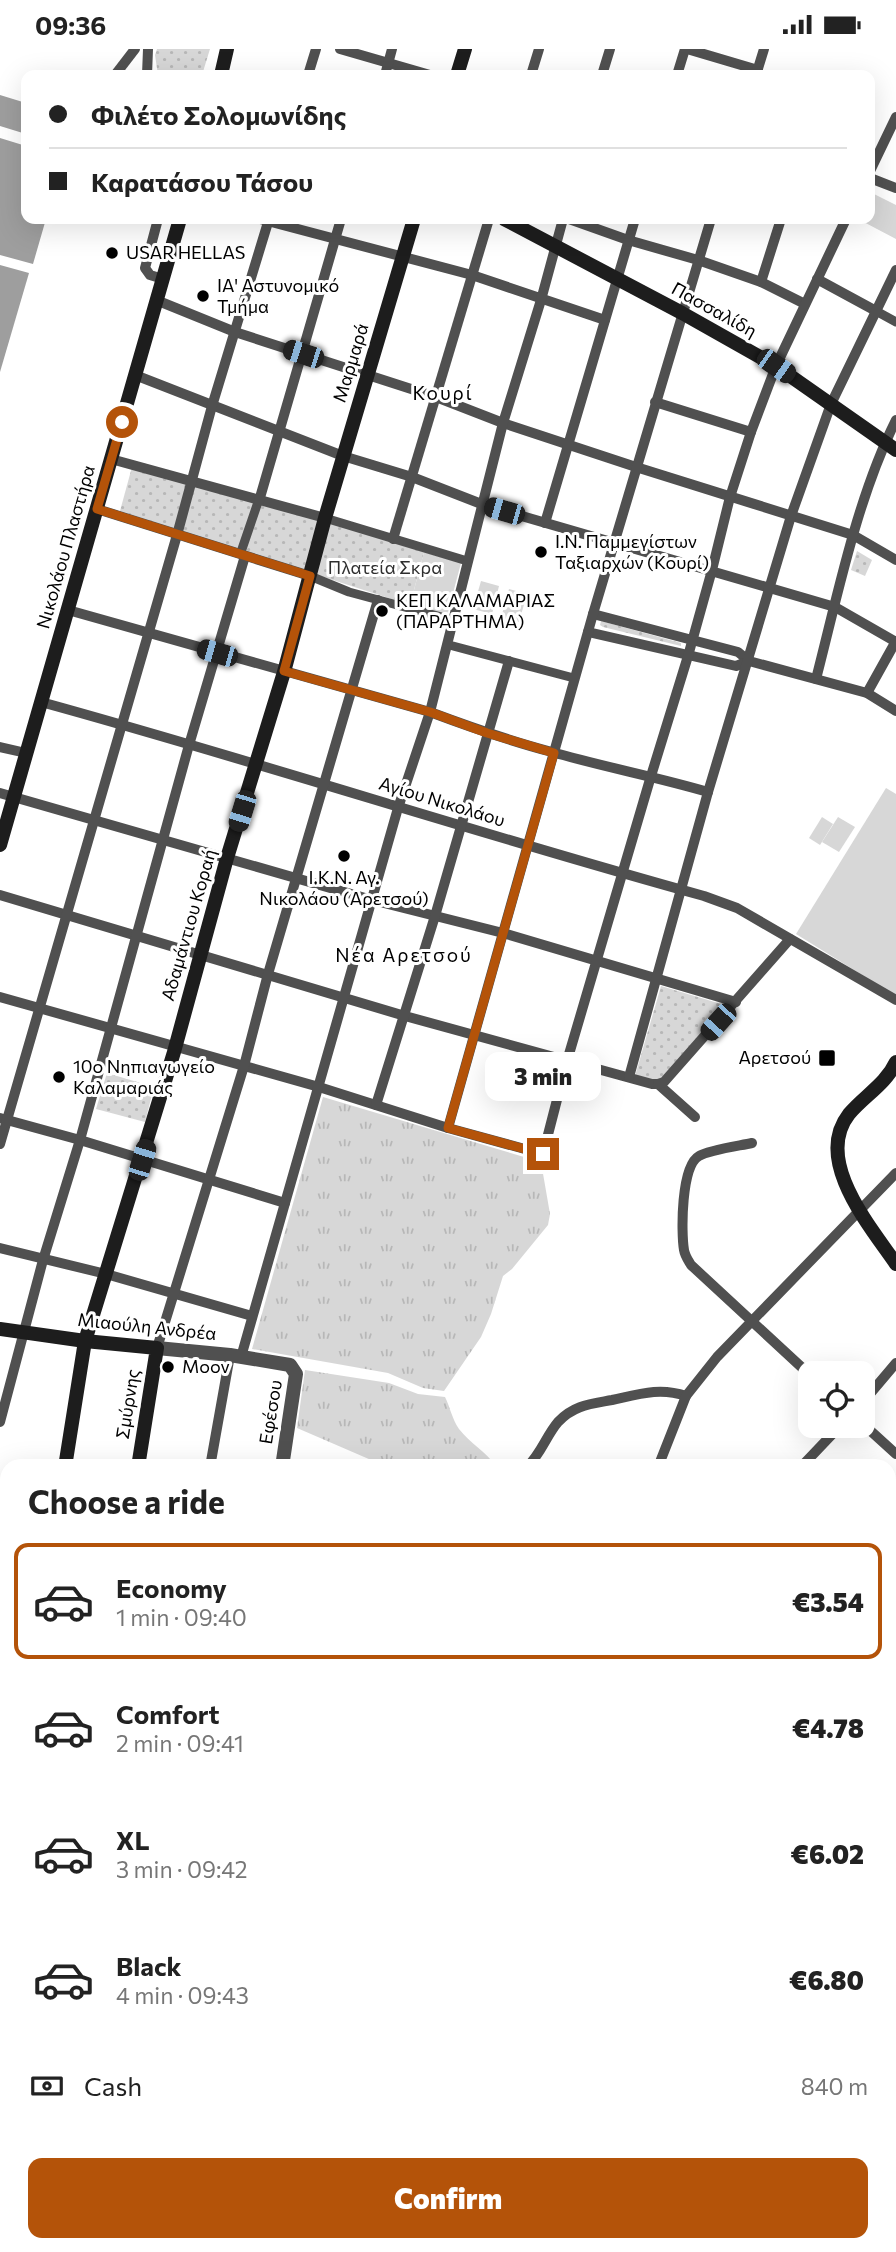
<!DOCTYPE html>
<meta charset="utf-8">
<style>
:root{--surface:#fff;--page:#f2f2f2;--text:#222;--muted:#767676;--line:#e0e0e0;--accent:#b45309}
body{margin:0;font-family:Commissioner,sans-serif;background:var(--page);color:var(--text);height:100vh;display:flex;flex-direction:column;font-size:26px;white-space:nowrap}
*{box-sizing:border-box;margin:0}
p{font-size:23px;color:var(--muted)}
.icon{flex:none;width:38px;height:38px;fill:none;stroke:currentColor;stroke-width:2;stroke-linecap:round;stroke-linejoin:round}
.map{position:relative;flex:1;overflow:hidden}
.side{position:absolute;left:0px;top:1410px;width:896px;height:793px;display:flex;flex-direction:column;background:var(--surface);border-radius:21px 21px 0 0;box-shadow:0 7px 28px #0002}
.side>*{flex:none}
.top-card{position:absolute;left:21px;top:21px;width:854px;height:154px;border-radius:14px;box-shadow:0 7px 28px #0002;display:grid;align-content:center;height:154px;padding:0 28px;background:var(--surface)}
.tools{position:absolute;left:798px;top:1312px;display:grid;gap:14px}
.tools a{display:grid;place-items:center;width:77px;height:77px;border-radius:14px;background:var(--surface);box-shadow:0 7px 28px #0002;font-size:35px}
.end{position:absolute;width:32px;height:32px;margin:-16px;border:9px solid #b45309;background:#fff;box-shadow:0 0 0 4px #fff}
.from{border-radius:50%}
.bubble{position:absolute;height:49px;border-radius:14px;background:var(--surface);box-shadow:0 7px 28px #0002;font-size:23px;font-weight:800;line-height:49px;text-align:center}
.car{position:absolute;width:21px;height:42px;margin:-21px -10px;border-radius:9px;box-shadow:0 0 5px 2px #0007;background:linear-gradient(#222 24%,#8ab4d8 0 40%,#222 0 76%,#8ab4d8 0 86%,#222 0)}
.top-card b{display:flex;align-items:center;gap:24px;height:66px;font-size:26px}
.top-card b+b{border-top:2px solid var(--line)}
.top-card i{width:18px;height:18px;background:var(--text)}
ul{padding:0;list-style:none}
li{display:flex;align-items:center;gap:21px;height:116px;margin:0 14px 10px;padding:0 14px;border:4px solid transparent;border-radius:14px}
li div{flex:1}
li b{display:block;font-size:26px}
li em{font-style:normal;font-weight:800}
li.selected{border-color:var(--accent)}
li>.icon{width:63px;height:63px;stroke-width:1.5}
h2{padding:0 28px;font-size:32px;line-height:84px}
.pay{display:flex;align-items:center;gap:18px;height:77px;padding:0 28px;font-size:26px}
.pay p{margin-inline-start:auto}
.cta{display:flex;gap:14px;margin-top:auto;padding:14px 28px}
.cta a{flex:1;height:80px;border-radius:14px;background:var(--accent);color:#fff;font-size:28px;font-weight:800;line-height:80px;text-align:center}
.status{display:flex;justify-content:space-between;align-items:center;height:49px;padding:0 35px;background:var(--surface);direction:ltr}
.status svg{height:19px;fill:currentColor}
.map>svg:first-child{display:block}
</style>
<div class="status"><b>09:36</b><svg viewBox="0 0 49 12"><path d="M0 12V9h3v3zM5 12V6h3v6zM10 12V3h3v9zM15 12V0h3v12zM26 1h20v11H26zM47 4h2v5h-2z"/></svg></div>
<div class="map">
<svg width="896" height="2203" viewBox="0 0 896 2203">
<defs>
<pattern id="grass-tufts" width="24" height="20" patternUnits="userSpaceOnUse" patternTransform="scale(1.75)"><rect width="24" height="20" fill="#d7d7d7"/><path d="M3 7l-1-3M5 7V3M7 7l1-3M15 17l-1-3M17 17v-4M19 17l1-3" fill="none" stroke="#b7b7b7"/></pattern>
<pattern id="park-dots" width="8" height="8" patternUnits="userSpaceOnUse" patternTransform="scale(1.75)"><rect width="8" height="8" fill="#d7d7d7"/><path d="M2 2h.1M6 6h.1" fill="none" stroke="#b7b7b7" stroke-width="1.8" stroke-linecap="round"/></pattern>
</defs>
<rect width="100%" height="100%" fill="#fff"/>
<g fill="url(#grass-tufts)">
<polygon points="822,768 833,775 820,796 809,789"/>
<polygon points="323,1048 541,1113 550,1165 548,1176 512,1220 503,1227 491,1265 481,1288 444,1342 423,1339 388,1324 252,1300"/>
<path d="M305 1321 389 1334 418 1345 445 1348C450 1358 452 1370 459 1380 470 1394 486 1403 496 1417H385L297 1379Z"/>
</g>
<g fill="url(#park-dots)">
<polygon points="157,0 210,0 202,26 158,26 155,6"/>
<polygon points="132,418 323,470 424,503 410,556 120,462"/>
<polygon points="857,502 872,511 865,527 851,521"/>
<polygon points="601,572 681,594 681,597 603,578 600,576"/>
<polygon points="661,937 728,957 658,1033 635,1027"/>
<polygon points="107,1024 154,1038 145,1073 96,1060"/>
<polygon points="0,1639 7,1643 7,1707 0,1718"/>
<polygon points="0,2100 7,2104 7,2196 151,2196 162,2203 0,2203"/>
</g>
<g fill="#d7d7d7">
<polygon points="870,143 896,156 896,190 858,170 870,170"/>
<polygon points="424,503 461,514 447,567 410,556"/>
<polygon points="481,532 499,537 492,565 473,560"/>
<polygon points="509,540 527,545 519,573 501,569"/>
<polygon points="886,739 896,745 896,947 796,885"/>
<polygon points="838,768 855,778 839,803 822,793"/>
</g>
<g fill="#9e9e9e">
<polygon points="0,46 26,54 26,85 0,77"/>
<polygon points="0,89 26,97 26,170 46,170 33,215 0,206"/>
<polygon points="0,216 29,224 0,323"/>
</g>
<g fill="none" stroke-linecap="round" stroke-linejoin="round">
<g stroke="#505050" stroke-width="9">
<polyline points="876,262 896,273"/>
<polyline points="325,469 464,511"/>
<polyline points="242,500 257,456"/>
<polyline points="310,527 349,543 449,570"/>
<polyline points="453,597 570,628"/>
<polyline points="889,1504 896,1503"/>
</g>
<g stroke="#505050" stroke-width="10">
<polyline points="340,0 430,26"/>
<polyline points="687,0 758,21"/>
<polyline points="115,26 135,0"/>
<polyline points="147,26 148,0"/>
<polyline points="308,26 316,0"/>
<polyline points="385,26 392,0"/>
<polyline points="531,26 539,0"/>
<polyline points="602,26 610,0"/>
<polyline points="677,26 685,0"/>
<polyline points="756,26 764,0"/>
<polyline points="870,122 896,68"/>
<polyline points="870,129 896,139"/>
<polyline points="158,170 145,219 150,226 163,230"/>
<polyline points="260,170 472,226 605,271"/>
<polyline points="569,170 628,191 698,211 761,233 805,255"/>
<polyline points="817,230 876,262"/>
<polyline points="761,233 781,170"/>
<polyline points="156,251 235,283 436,348 503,374 636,418 853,486 896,511"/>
<polyline points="135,326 343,407 412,428 484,456 835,558 896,593"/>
<polyline points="655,353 751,383"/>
<polyline points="111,410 325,469"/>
<polyline points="259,452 341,170"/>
<polyline points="97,460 310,527"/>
<polyline points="545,474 635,170"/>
<polyline points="393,490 489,170"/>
<path d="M68 561 430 663C470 678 510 692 552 703 604 718 657 728 708 743"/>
<polyline points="593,565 738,603 749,612 867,644 896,662"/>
<polyline points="588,583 736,617 749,612"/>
<path d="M816 630C838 545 857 449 896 371"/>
<polyline points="867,644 896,592"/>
<path d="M41 653C263 714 482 786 704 847L737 859 896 951"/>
<polyline points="0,698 26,704"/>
<polyline points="0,744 372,851 503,884 736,953"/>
<polyline points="0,846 405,967 652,1035 658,1035 695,1068"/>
<polyline points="0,948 319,1038 448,1079 543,1105 567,1012 651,727 688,607 712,521 730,448 751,383 776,317 846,170"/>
<polyline points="629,1028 708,743 791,467 831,355 896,221"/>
<polyline points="658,1035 664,1033 790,890"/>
<polyline points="376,1056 435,867 509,612"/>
<polyline points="0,1069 80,1091 285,1154"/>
<polyline points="448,1079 593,565 711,170"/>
<path d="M752 1094C738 1097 709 1101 699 1107 681 1117 681 1183 684 1201 685 1207 688 1211 691 1216L810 1326"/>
<polyline points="0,1095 177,486 212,357 269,170"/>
<polyline points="0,1199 106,1225 252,1267"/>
<polyline points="157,1299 244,1017 268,925 378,551"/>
<polyline points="241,1308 398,759 430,663 503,374 541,251 563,170"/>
<polyline points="863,1353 896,1314"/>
<polyline points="0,1373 43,1211 80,1091 189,696 245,507"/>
<polyline points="863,1375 896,1405"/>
<polyline points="210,1418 230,1306"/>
<path d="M527 1418C541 1405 546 1387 558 1373 574 1356 591 1355 612 1351 639 1345 660 1338 686 1347"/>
<polyline points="658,1418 686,1347 717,1308 896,1124"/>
<polyline points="801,1418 840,1377"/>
<polyline points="0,1471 7,1472"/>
<polyline points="889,1571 896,1570"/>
<polyline points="889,1703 896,1706"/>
<polyline points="0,2029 7,2018"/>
<polyline points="0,2095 7,2099"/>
<polyline points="161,2196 172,2203"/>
<polyline points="415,2196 431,2203"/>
<polyline points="733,2196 736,2203"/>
<polyline points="830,2196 830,2203"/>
<polyline points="367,2203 370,2196"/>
<polyline points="468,2203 471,2196"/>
</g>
<g stroke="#505050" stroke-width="14">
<polyline points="157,1299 230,1306 290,1316 296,1325 282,1418"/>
<polyline points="0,1632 7,1637"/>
<polyline points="602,2203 608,2196"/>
</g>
<g stroke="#1d1d1d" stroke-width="14">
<polyline points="221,26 227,0"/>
<polyline points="457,26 465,0"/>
<polyline points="504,170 682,264 776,317 896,401"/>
<polyline points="0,796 180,170"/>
<path d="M896 1013C886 1035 864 1047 849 1065 813 1111 870 1177 896 1215"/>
<polyline points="0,1280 85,1292 157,1299 138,1418"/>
<polyline points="65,1418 85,1292 174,1003 227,809 284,623 325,469 414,170"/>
<polyline points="889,1691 896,1670"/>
<polyline points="0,1724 7,1713"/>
<polyline points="889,1766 896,1721"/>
<polyline points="0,1882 7,1869"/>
<polyline points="889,1927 896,2015"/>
<polyline points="0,1932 7,1936"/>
<polyline points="889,2058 896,2117"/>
<polyline points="889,2161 896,2160"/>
<polyline points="665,2196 673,2203"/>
</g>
</g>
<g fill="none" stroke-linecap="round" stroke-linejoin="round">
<polyline stroke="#b45309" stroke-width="9" points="122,373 97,460 310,527 284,622 430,663 487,684 554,704 448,1079 543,1105"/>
</g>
<g fill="#000" stroke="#fff" stroke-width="2.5">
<circle cx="112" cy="204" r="7"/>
<circle cx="203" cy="247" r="7"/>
<circle cx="541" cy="503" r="7"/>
<circle cx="382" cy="562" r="7"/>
<circle cx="344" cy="807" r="7"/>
<rect x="818" y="1000" width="18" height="18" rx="3.5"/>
<circle cx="59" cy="1028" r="7"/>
<circle cx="168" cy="1318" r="7"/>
</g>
<g text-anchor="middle" stroke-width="6" stroke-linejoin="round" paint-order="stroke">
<g font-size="18" fill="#000" stroke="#fff" text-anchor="start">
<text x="126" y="210">USAR HELLAS</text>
<text x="217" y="243">ΙΑ' Αστυνομικό<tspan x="217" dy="21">Τμήμα</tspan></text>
<text x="555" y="499">Ι.Ν. Παμμεγίστων<tspan x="555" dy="21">Ταξιαρχών (Κουρί)</tspan></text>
<text x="396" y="558">ΚΕΠ ΚΑΛΑΜΑΡΙΑΣ<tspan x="396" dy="21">(ΠΑΡΑΡΤΗΜΑ)</tspan></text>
<text x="344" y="835" text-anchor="middle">Ι.Κ.Ν. Αγ.<tspan x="344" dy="21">Νικολάου (Αρετσού)</tspan></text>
<text x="811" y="1015" text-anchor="end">Αρετσού</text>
<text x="73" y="1024">10ο Νηπιαγωγείο<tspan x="73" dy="21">Καλαμαριάς</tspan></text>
<text x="182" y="1324">Moov</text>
</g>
<g font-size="18" fill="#000" stroke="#fff">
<text transform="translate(714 261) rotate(29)" y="6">Πασσαλίδη</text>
<text transform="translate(351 314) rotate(-73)" y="6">Μαρμαρά</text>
<text transform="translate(66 498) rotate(-74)" y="6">Νικολάου Πλαστήρα</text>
<text transform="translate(442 753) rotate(17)" y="6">Αγίου Νικολάου</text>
<text transform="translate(189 876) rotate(-74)" y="6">Αδαμάντιου Κοραή</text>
<text transform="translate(147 1278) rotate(6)" y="6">Μιαούλη Ανδρέα</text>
<text transform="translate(128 1355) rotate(-81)" y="6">Σμύρνης</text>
<text transform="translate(271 1363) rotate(-81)" y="6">Εφέσου</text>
</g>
<g font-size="18" fill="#2e2e2e" stroke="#fff">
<text x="385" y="525">Πλατεία Σκρα</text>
</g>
<g font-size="19" letter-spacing="2" fill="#000" stroke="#fff">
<text x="443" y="351">Κουρί</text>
<text x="404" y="913">Νέα Αρετσού</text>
</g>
</g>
</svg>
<div class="tools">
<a><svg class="icon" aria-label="locate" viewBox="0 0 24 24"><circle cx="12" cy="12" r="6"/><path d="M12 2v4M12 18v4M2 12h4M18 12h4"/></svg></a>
</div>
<i class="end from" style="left:122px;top:373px"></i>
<i class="end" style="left:543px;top:1105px"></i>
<div class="bubble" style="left:485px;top:1003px;width:116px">3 min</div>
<i class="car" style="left:303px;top:305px;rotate:288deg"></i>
<i class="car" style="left:776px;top:317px;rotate:125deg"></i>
<i class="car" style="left:504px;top:462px;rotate:286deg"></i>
<i class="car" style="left:217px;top:604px;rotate:286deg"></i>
<i class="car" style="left:242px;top:762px;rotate:197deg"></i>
<i class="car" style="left:718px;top:973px;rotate:222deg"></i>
<i class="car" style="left:142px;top:1111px;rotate:17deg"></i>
<div class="top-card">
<b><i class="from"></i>Φιλέτο Σολομωνίδης</b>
<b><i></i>Καρατάσου Τάσου</b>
</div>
<section class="side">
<h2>Choose a ride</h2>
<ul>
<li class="selected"><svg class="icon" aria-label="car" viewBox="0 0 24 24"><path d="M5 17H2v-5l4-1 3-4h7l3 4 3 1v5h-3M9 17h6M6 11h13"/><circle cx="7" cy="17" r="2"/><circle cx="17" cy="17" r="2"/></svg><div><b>Economy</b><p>1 min · 09:40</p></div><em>€3.54</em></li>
<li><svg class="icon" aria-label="car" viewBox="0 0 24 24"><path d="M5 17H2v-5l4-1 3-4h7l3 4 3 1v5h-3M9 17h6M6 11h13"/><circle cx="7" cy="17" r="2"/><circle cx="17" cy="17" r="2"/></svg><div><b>Comfort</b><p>2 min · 09:41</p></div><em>€4.78</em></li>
<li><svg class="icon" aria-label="car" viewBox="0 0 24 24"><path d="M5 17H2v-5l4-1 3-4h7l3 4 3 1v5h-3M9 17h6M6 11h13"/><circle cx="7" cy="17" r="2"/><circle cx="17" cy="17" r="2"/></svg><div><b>XL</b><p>3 min · 09:42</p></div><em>€6.02</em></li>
<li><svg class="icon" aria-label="car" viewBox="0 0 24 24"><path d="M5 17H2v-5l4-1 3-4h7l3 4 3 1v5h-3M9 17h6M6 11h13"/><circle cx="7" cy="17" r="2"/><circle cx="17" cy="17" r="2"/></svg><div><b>Black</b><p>4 min · 09:43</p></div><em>€6.80</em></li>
</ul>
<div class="pay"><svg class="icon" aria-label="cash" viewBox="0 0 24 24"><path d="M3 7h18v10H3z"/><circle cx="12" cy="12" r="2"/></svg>Cash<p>840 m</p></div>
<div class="cta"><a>Confirm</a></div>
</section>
</div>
